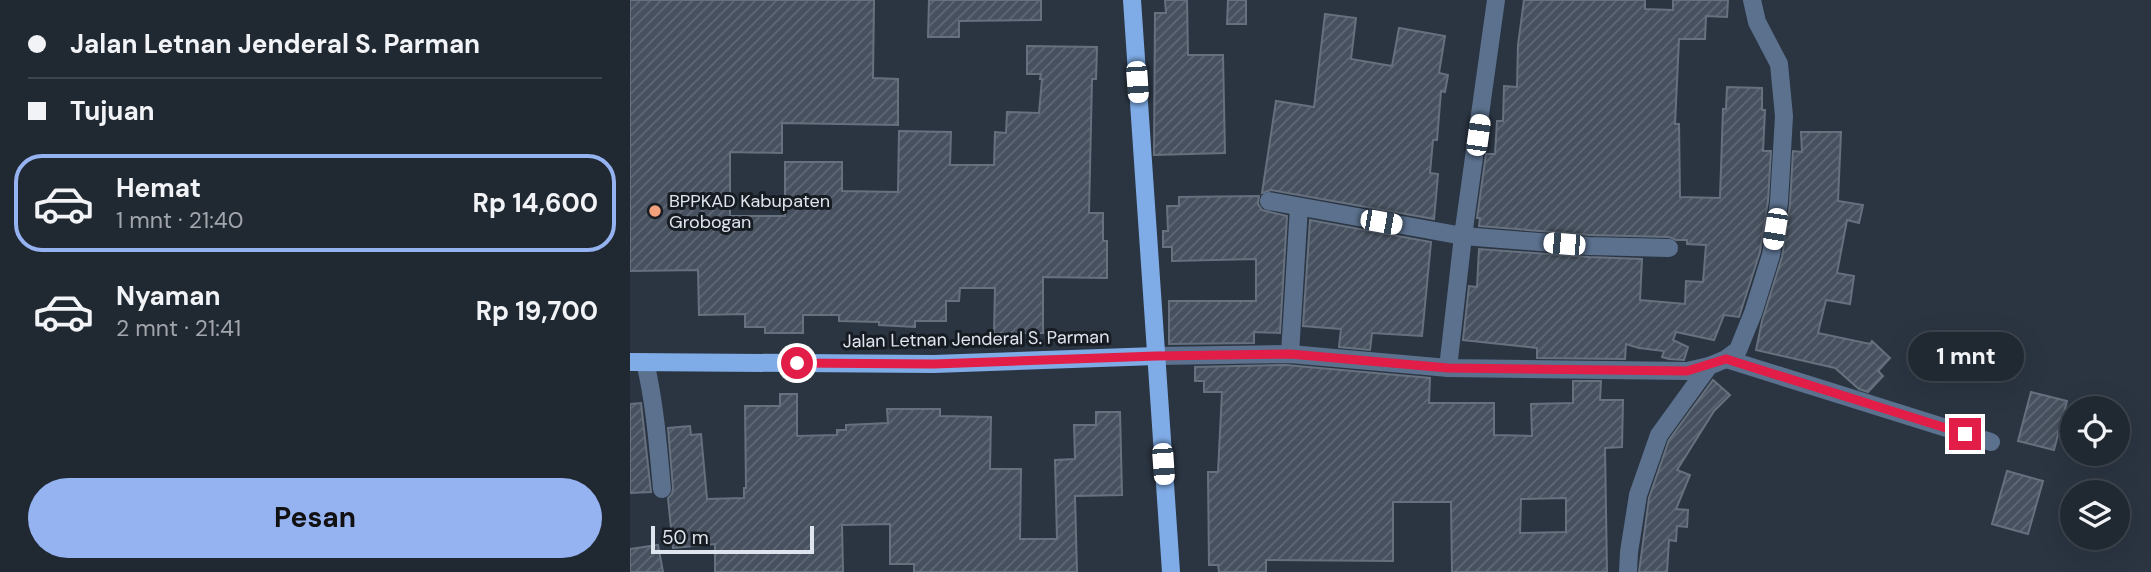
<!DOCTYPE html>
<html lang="id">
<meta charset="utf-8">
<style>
:root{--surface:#202832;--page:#28303a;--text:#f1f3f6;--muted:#a2a6ac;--line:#3d444d;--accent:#95b2f1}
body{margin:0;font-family:"DM Sans",sans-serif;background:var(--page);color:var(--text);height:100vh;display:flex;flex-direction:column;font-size:26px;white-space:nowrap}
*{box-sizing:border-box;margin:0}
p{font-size:23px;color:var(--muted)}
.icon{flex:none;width:38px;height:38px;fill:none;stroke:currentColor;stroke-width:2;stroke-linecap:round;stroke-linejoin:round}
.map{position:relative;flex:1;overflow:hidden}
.drawer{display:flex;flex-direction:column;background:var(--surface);width:630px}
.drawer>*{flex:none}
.banner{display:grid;align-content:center;height:154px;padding:0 28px;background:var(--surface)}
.controls{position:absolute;left:1430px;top:396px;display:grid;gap:14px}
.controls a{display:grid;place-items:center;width:70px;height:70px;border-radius:50%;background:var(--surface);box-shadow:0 7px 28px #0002,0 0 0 2px var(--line);font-size:35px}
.scale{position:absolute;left:21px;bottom:18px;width:163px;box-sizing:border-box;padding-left:7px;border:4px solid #dfe5ee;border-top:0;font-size:19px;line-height:24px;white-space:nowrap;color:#dfe5ee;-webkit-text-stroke:5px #171c22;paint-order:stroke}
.end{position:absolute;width:32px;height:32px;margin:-16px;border:9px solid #e11d48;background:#fff;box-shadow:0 0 0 4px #fff}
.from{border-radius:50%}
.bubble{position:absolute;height:49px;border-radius:24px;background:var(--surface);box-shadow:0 7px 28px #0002,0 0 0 2px var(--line);font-size:23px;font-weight:700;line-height:49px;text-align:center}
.car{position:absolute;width:21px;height:42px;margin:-21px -10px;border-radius:9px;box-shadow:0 0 5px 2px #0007;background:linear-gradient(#fff 24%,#345 0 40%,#fff 0 76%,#345 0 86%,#fff 0)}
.banner b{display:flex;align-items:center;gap:24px;height:66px;font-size:26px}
.banner b+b{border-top:2px solid var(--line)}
.banner i{width:18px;height:18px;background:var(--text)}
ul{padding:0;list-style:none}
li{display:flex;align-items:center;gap:21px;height:98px;margin:0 14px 10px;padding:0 14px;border:4px solid transparent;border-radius:28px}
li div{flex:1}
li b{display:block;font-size:26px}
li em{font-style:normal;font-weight:700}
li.active{border-color:var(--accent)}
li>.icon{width:63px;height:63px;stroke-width:1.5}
.primary-button{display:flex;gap:14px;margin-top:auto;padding:14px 28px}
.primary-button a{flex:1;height:80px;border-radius:42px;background:var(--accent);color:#111;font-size:28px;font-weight:700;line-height:80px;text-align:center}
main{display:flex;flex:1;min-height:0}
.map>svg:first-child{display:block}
</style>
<main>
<section class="drawer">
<div class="banner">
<b><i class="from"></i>Jalan Letnan Jenderal S. Parman</b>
<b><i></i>Tujuan</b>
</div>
<ul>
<li class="active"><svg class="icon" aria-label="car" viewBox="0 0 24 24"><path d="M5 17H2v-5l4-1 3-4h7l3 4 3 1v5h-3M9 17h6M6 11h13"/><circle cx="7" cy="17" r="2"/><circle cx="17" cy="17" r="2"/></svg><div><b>Hemat</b><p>1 mnt · 21:40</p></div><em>Rp 14,600</em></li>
<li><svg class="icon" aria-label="car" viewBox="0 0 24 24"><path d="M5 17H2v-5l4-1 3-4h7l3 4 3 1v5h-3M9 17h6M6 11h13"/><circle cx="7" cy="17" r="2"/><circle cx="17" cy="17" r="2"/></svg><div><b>Nyaman</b><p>2 mnt · 21:41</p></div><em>Rp 19,700</em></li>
</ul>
<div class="primary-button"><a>Pesan</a></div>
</section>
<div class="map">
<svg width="1521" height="572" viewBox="0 0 1521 572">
<defs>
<pattern id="building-hatch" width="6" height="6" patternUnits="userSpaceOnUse" patternTransform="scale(1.75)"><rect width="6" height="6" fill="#46505e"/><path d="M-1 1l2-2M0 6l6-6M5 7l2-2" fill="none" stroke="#606975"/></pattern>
</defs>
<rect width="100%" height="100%" fill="#2b3542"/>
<g fill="url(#building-hatch)" stroke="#667180" stroke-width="2" fill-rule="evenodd">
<polygon points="0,0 244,0 243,78 268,79 268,125 152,123 152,153 100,152 100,216 155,216 155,162 212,162 212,191 268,192 269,131 321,132 320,165 364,165 365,132 376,133 377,112 409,113 412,79 410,79 411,74 397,74 397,46 467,47 466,79 462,79 459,213 473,213 473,241 477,241 477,278 413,277 413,333 364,333 365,288 330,288 329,301 316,301 316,321 285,321 285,327 249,325 249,322 209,321 209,315 173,315 173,333 135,333 135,327 115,327 115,314 69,315 68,270 0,271"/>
<polygon points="299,0 411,0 411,20 329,21 329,37 298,37"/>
<polygon points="535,0 557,0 558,55 593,55 595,153 524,155 525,13 536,13"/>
<polygon points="598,0 616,0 616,24 597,24"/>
<polygon points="894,0 1015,0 1015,9 1043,10 1043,0 1098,0 1097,17 1076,16 1075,39 1049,39 1045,124 1049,124 1050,197 1090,198 1093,109 1096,109 1097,87 1132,88 1132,110 1135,110 1133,151 1141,151 1138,201 1130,252 1109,317 1094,315 1084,340 1046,332 1043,340 1058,347 1054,360 1039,359 1032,357 1034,351 1009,348 996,344 995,359 907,358 907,348 833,340 839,286 847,287 849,249 959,257 1012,259 1010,300 1055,304 1056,281 1073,282 1076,245 1057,244 1057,240 1046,240 1039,237 960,235 849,226 850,218 847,218 856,154 865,154 867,121 873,121 874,86 887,87 888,45"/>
<polygon points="695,14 726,18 721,59 762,66 769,28 815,36 809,73 818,75 815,92 811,91 807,140 803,140 800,173 808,174 804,219 641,190 632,193 646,101 684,107"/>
<polygon points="1171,132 1211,132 1208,201 1233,205 1229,223 1217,220 1207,273 1224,276 1220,304 1196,300 1188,333 1240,344 1242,341 1260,358 1248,371 1253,376 1238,392 1229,389 1205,368 1126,350 1132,321 1152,257 1160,204 1163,151 1172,152"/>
<polygon points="629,196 628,204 632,210 657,216 650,333 624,332 624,343 539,344 539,301 626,301 626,259 542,261 542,247 533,247 533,231 538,231 537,206 549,206 549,197"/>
<polygon points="680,220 801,242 792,336 742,333 740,350 709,347 711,329 673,326"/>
<path d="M656 365 800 378 799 403H864V435L902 436 901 404 943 403V381H971L970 400H993L992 447 975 448 977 572H822L821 502H763V561L636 560V572H589L588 565H579L578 472H588L592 392H574V381H565V367ZM936 498V532L890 533 891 499Z"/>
<polygon points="1083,380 1100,395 1084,411 1047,470 1060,475 1046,509 1058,510 1057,527 1047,526 1046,541 1039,540 1037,572 1009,572 1019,498 1039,440"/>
<polygon points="1401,392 1437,401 1424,450 1388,441"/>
<polygon points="150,394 167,394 167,436 207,435 207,430 216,430 216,425 258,423 257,409 310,409 310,416 361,417 360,469 391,469 390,539 427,539 425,460 445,459 444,425 466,425 466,412 490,412 492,495 445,496 447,572 284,572 284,564 260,564 260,524 212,525 213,572 85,572 85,544 43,548 38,498 42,494 43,488 38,428 60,426 61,435 71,434 77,499 114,498 114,488 116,488 115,406 150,406"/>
<polygon points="11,403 21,492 0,493 0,404"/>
<polygon points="1377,471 1413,481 1398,534 1362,524"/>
<polygon points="28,545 33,572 0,572 0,549"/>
</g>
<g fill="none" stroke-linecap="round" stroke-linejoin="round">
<g stroke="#5b718e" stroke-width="18">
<polyline points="639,201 833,236 959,246 1039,248"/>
<polyline points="660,354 669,207"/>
<polyline points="526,356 660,354 818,368 1057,371 1079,366"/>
<polyline points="1096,359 1361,442"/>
<path d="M15 362C25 404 28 446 32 489"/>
<polyline points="818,368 833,236 866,0"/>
<polyline points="998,572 999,552 1008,495 1029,435 1079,366 1096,359 1108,350 1123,313 1141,255 1149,202 1154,116 1149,64 1127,22 1122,0"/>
</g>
<g stroke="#7face7" stroke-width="18">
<polyline points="502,0 541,572"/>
<polyline points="0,362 304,364 526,356"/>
</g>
</g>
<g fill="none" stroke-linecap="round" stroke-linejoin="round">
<polyline stroke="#e11d48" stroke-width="9" points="167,363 304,364 526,356 660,354 818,368 1057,371 1096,359 1335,434"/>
</g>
<circle fill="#f1a17c" stroke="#171c22" stroke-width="2.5" cx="25" cy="211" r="7"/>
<g text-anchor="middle" stroke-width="6" stroke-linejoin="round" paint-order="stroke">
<g font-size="18" fill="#dfe5ee" stroke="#171c22" text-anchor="start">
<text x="39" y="207">BPPKAD Kabupaten<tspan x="39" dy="21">Grobogan</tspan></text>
</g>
<g font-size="18" fill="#dfe5ee" stroke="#171c22">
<text transform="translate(346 339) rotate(-1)" y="6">Jalan Letnan Jenderal S. Parman</text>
</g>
</g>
</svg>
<div class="controls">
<a><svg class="icon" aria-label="locate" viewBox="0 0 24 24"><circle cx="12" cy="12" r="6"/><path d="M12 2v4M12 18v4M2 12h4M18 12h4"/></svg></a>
<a><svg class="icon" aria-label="layers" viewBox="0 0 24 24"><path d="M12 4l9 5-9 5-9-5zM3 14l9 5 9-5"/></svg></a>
</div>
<div class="scale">50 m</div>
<i class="end from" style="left:167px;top:363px"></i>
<i class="end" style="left:1335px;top:434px"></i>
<div class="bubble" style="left:1278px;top:332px;width:116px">1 mnt</div>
<i class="car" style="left:507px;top:82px;rotate:176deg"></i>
<i class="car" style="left:848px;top:135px;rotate:8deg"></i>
<i class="car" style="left:751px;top:222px;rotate:100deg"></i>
<i class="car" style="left:1145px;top:229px;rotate:189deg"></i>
<i class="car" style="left:934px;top:244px;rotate:275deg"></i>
<i class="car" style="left:533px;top:464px;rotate:176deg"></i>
</div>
</main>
